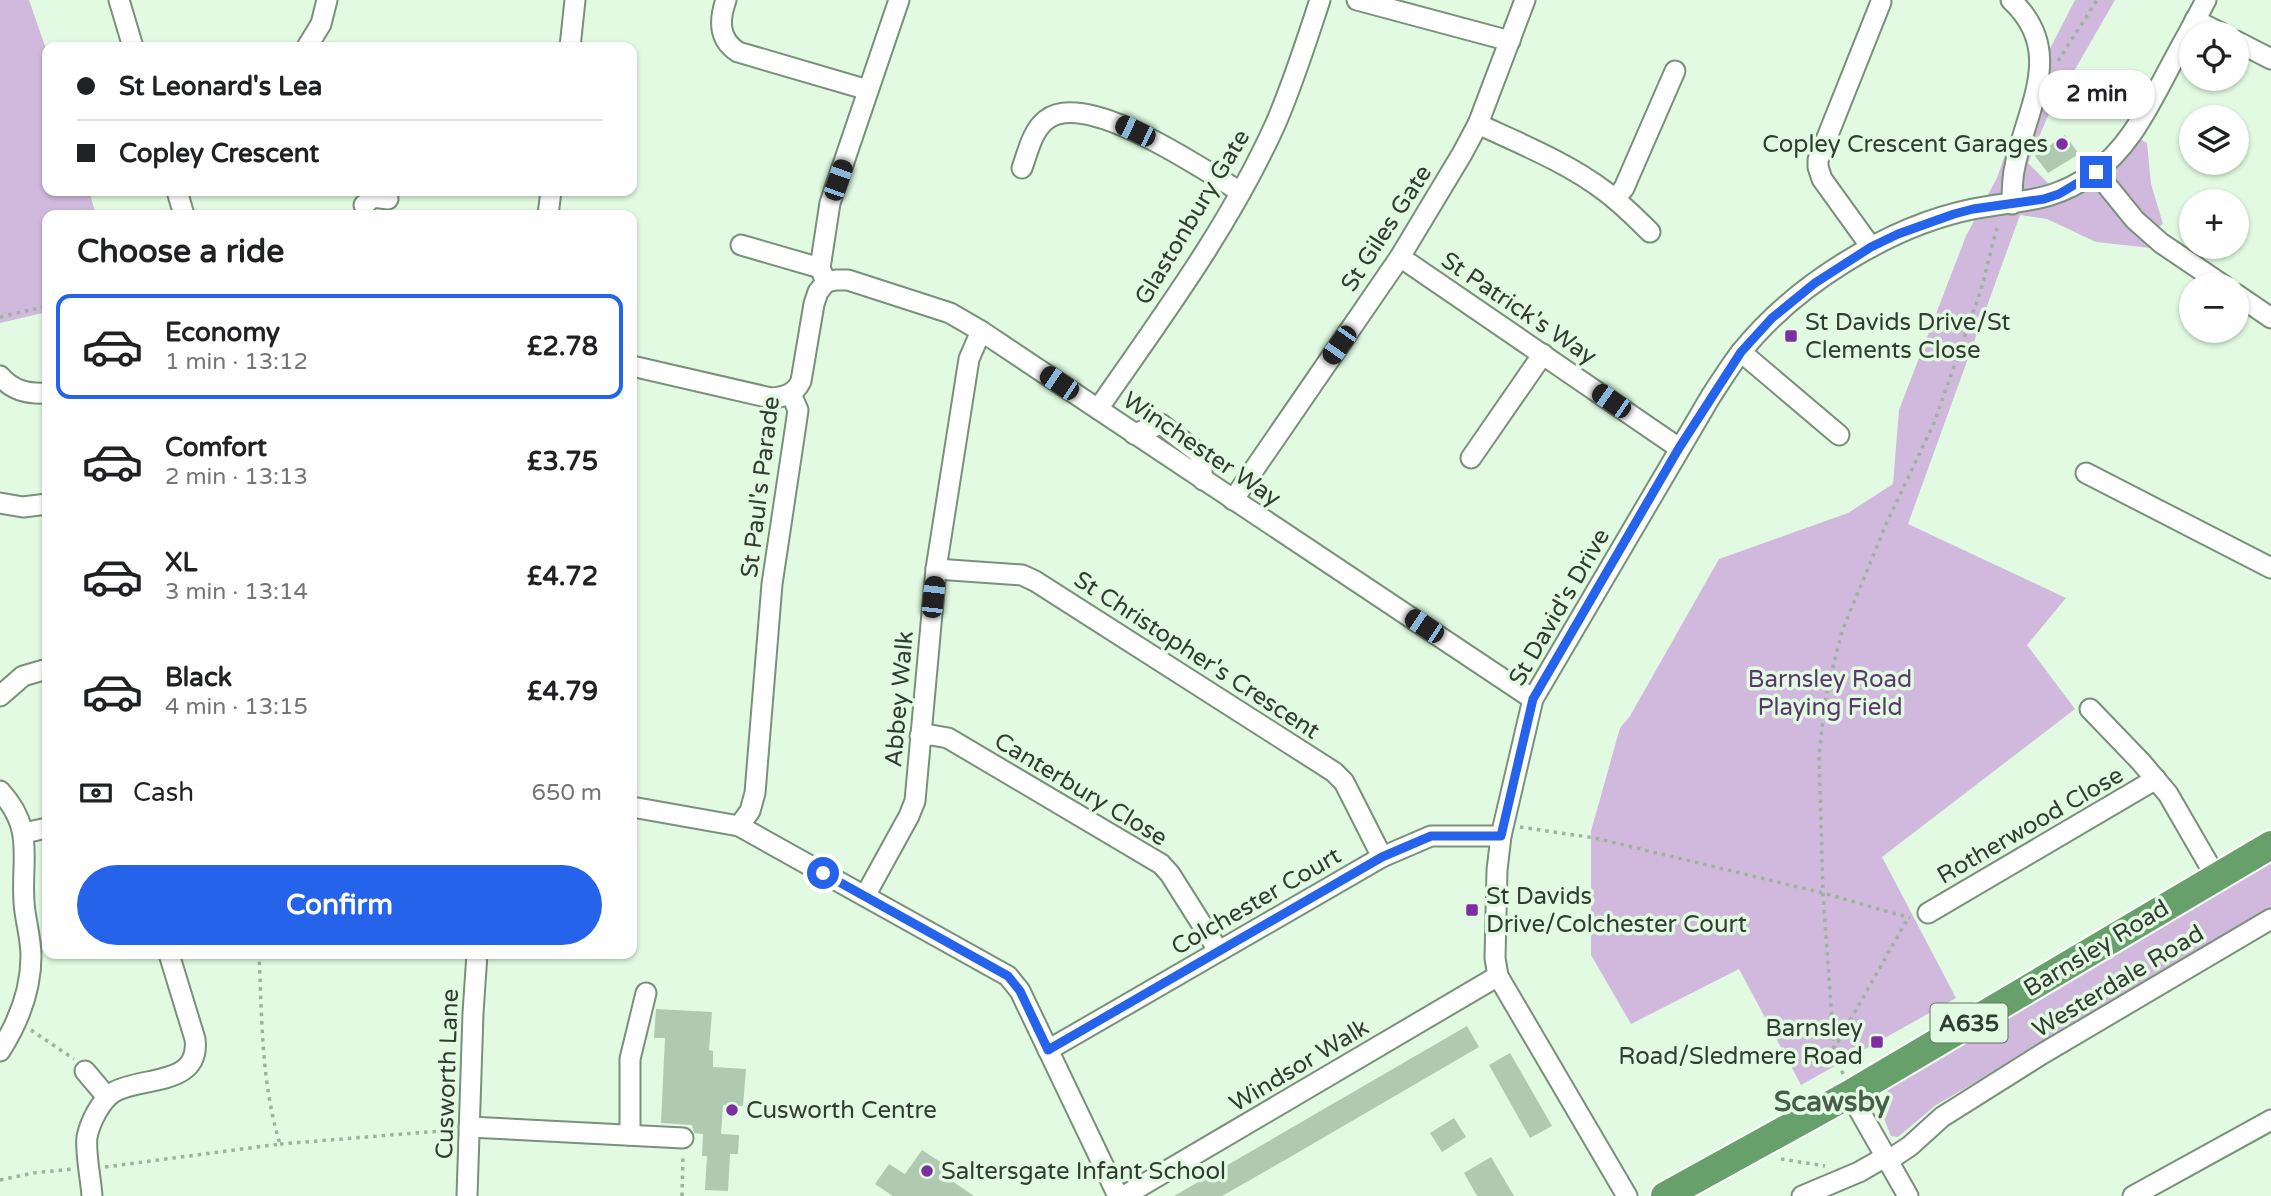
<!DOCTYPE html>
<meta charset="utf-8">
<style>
:root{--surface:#fff;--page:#f2f2f2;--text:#202124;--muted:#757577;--line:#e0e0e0;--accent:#2563eb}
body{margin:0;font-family:"Varela Round",sans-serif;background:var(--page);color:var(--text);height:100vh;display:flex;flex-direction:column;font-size:26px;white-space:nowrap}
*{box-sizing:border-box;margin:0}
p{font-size:23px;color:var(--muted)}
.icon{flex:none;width:38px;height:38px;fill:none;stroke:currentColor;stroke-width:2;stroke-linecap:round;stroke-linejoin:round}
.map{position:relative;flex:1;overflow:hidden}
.side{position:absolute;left:42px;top:210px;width:595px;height:749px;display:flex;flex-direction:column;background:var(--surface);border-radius:14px;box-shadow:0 2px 5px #0004}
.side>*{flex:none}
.top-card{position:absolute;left:42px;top:42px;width:595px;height:154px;border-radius:14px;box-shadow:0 2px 5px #0004;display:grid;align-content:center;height:154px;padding:0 35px;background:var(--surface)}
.fabs{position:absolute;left:2179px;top:21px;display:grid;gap:14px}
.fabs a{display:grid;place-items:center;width:70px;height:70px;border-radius:50%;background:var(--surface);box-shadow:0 2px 5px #0004;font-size:35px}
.end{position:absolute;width:32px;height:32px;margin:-16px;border:9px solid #2563eb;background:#fff;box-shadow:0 0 0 4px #fff}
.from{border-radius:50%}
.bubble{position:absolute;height:49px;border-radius:24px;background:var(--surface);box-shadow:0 2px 5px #0004;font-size:23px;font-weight:700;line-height:49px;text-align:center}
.car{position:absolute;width:21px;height:42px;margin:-21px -10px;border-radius:9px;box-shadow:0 0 5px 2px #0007;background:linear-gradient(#222 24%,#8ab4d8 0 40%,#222 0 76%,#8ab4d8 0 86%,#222 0)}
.top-card b{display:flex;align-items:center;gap:24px;height:66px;font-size:26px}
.top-card b+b{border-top:2px solid var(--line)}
.top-card i{width:18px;height:18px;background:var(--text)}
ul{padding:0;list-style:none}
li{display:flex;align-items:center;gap:21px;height:105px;margin:0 14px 10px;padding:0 21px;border:4px solid transparent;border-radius:14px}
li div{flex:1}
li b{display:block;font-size:26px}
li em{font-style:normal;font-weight:700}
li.current{border-color:var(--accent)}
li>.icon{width:63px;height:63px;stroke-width:1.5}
h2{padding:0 35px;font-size:32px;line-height:84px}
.pay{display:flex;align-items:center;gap:18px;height:77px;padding:0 35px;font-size:26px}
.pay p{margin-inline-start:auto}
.cta{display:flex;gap:14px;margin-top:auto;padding:14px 35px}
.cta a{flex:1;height:80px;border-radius:42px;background:var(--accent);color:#fff;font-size:28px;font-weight:700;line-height:80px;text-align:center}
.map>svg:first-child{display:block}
</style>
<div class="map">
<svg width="2271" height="1196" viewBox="0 0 2271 1196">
<rect width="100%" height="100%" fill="#e1fae1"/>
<g fill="#d0b9dd">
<polygon points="0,0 29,0 47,52 47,191 89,191 96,215 47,215 47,312 0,323"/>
<polygon points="2075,0 2115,0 2047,118 2028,163 2059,194 2133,135 2147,143 2151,184 2163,224 2150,233 2161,243 2151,248 2096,242 2047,219 2020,215 1908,524 2066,598 2027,645 2075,709 1882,857 1956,998 1801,1085 1739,969 1631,1024 1591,955 1591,831 1620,728 1630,716 1719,559 1848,513 1893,484 1899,410 1966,236 1997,178 2011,137 2040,68"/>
<polygon points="2271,859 2271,911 1936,1105 1898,1137 1891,1136 1878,1104 1890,1088"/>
</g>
<g fill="#b0c9b1">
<polygon points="2065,135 2079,154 2048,173 2035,156"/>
<polygon points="656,1009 712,1012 709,1050 713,1051 713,1067 746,1069 743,1106 723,1105 721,1134 739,1135 738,1154 730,1154 728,1191 705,1190 707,1156 702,1156 703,1134 694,1133 692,1125 661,1123 665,1038 654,1038"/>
<polygon points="1467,1026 1479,1047 1285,1160 1222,1196 1174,1196"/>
<polygon points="1510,1053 1552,1126 1530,1138 1489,1065"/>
<polygon points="1454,1118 1466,1137 1442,1152 1430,1133"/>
<polygon points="922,1150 948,1167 943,1175 974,1196 893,1196 875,1184 889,1164 905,1174"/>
<polygon points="1491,1157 1514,1196 1477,1196 1464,1173"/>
</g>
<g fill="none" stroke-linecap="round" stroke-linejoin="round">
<defs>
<g id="minor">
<polyline points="119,0 133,47"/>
<path d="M726 0C719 20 718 39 738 52L868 90"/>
<polyline points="1357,0 1510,41"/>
<path d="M2011 0C2066 51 2027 106 2015 166 2012 178 2012 191 2012 204"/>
<polyline points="2195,20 2221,33"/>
<polyline points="2236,41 2271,59"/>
<polyline points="307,47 321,24 327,0"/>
<polyline points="570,47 575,0"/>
<path d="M1478 124C1521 144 1568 163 1606 192 1622 204 1636 218 1650 232"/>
<path d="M1022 168C1028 152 1032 131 1046 120 1086 88 1203 170 1241 192"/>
<polyline points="2096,172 2135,220 2161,243 2223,285"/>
<polyline points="177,191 184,215"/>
<polyline points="1615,199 1624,188 1675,71"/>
<polyline points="364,205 373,197 388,199"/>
<polyline points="548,215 551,191"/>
<polyline points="741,245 820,268"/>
<polyline points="1871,247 1822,179 1818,167 1818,160 1881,2"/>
<polyline points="1400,257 1679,448"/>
<polyline points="826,282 836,280 848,280 950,313 981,331 1533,699"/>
<polyline points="826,282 820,268 830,203 899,0"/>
<polyline points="2236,294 2271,318"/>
<polyline points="1741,352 1839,435"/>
<path d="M632 366 771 398C785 397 795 394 801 381L814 304 818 292 826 282"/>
<path d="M0 376C13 391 28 394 47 393"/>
<path d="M1098 409C1161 318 1229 227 1275 125 1293 84 1306 42 1320 0"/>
<polyline points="1134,434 1161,424 1200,454 1203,480"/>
<polyline points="1471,458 1543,354"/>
<polyline points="2086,473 2271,568"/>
<polyline points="1233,500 1400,257 1462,154 1478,124 1525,0"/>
<polyline points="0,503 23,507 47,504"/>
<polyline points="936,569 1022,575 1035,581 1334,772 1344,782 1382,857"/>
<polyline points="0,696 23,676 47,669"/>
<polyline points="2090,709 2141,762 2168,794 2216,877"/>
<polyline points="920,736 931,735 948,738 1161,864 1170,874 1218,950"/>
<path d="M0 791C35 829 21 857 24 902 25 920 31 937 31 956 31 990 18 1023 0 1051"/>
<polyline points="632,807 739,826 1008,976 1020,991 1118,1196"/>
<polyline points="739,826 750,811 755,793 772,584 796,424 798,410 791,394"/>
<polyline points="24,833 47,828"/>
<polyline points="865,896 909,816 915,801 936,569 969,359 981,331"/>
<polyline points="1928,913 2156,779"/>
<polyline points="1048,1050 1382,857 1431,836 1501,836"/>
<polyline points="85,1071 107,1097"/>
<polyline points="1850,1094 1908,1196"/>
<polyline points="469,1127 683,1138"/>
<polyline points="630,1135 630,1059 646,993"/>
<polyline points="1889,1160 1910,1146 1942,1117 2042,1054 2271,919"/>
<path d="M92 1196C91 1180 85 1152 87 1137 90 1122 101 1100 114 1092 141 1076 201 1087 195 1039L169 954"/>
<polyline points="467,1196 473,1013 477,954"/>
<polyline points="1124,1196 1498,976"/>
<path d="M1627 1196 1498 976 1495 958 1497 870 1501 836 1533 699 1711 396C1721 381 1730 366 1741 352 1795 285 1889 226 1973 209 2022 199 2050 204 2094 173 2127 149 2144 115 2163 80 2177 53 2192 27 2206 0"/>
<polyline points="1802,1196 1859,1172 1887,1156"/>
<polyline points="2133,1196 2271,1120"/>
</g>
<polyline id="highway" points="1665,1196 1850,1094 2271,845"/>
</defs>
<use href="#minor" stroke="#79907a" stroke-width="23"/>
<use href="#highway" stroke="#fff" stroke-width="32"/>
<g stroke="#9eb29e" stroke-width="3.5" stroke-dasharray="3.5 5" stroke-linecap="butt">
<polyline points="2058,61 2097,0"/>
<polyline points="0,317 47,306"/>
<polyline points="1520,827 1595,838 1823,893 1910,918"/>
<polyline points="31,1030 74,1059"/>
<polyline points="1834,1049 1823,893 1819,754 1826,695 1842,631 1887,522 1934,423 1981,290 1998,223"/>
<polyline points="1843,1074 1834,1049 1908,918"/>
<polyline points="280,1144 453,1130"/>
<polyline points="1781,1159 1825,1166"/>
<path d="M105 1167 280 1144C261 1083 262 1017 259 954"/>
<polyline points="0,1180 33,1173 73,1169"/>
<polyline points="682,1196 683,1155"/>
</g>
<use href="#minor" stroke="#fff" stroke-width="19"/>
<use href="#highway" stroke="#68a06c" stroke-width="28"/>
</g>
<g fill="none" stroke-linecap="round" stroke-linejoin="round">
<polyline stroke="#2563eb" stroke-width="9" points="823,873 1008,976 1020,991 1048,1050 1382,857 1431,836 1501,836 1533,699 1679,448 1741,352 1772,318 1815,283 1871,247 1898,234 1954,214 1973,209 2044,199 2059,194 2096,172"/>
</g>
<g fill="#7d2fa1" stroke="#e1fae1" stroke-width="2.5">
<circle cx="2062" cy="144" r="7"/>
<rect x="1784" y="329" width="14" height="14" rx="3.5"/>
<rect x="1465" y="903" width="14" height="14" rx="3.5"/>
<rect x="1870" y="1035" width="14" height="14" rx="3.5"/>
<circle cx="732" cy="1110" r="7"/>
<circle cx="927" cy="1171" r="7"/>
</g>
<g text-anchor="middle" stroke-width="7" stroke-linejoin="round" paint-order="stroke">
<rect fill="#e1fae1" stroke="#667566" stroke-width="2" x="1930.5" y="1003.5" width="77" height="39" rx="5"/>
<g font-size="23" font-weight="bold" fill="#323c32">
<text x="1969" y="1031">A635</text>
</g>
<g font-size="24" fill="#323c32" stroke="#e1fae1" text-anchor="start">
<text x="2048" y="152" text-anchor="end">Copley Crescent Garages</text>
<text x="1805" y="330">St Davids Drive/St<tspan x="1805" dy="28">Clements Close</tspan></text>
<text x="1486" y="904">St Davids<tspan x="1486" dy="28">Drive/Colchester Court</tspan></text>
<text x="1863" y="1036" text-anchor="end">Barnsley<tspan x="1863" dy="28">Road/Sledmere Road</tspan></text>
<text x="746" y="1118">Cusworth Centre</text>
<text x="941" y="1179">Saltersgate Infant School</text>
</g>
<g font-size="24" fill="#323c32" stroke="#e1fae1">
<text transform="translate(1192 217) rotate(-59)" y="8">Glastonbury Gate</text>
<text transform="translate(1386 228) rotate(-57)" y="8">St Giles Gate</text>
<text transform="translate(1519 308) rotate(34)" y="8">St Patrick's Way</text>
<text transform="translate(1202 449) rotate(34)" y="8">Winchester Way</text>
<text transform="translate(760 487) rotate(-83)" y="8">St Paul's Parade</text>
<text transform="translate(1559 607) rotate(-60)" y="8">St David's Drive</text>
<text transform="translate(1197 655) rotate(33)" y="8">St Christopher's Crescent</text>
<text transform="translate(899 699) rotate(-85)" y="8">Abbey Walk</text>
<text transform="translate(1081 789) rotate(31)" y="8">Canterbury Close</text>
<text transform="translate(2030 825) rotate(-30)" y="8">Rotherwood Close</text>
<text transform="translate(1256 901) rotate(-30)" y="8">Colchester Court</text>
<text transform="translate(2096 948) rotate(-31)" y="8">Barnsley Road</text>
<text transform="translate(2118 981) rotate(-31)" y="8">Westerdale Road</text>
<text transform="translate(1299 1065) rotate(-31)" y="8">Windsor Walk</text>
<text transform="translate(447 1074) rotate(-88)" y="8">Cusworth Lane</text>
</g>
<g font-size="24" fill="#5a376d" stroke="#e1fae1">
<text x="1830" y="687">Barnsley Road<tspan x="1830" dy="28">Playing Field</tspan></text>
</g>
<g font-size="28" font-weight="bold" fill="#495e4a" stroke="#e1fae1">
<text x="1832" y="1111">Scawsby</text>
</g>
</g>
</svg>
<div class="fabs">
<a><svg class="icon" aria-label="locate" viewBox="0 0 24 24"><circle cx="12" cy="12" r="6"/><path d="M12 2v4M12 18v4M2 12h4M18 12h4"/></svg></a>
<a><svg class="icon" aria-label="layers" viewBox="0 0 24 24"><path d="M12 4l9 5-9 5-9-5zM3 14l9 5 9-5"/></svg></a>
<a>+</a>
<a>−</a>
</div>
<i class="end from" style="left:823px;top:873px"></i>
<i class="end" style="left:2096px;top:172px"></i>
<div class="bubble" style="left:2039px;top:70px;width:116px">2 min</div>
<i class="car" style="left:1135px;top:131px;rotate:296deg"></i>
<i class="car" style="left:838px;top:180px;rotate:19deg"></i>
<i class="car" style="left:1339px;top:345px;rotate:215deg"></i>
<i class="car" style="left:1059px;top:383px;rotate:304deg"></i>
<i class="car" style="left:1611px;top:401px;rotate:305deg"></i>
<i class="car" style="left:933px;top:597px;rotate:6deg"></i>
<i class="car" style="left:1424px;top:626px;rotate:304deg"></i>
<div class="top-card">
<b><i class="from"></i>St Leonard's Lea</b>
<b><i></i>Copley Crescent</b>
</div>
<section class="side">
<h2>Choose a ride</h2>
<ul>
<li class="current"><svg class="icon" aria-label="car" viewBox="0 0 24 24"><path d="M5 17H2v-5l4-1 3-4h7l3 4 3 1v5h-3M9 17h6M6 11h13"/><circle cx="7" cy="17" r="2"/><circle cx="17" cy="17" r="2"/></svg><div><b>Economy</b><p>1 min · 13:12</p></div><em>£2.78</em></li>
<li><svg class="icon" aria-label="car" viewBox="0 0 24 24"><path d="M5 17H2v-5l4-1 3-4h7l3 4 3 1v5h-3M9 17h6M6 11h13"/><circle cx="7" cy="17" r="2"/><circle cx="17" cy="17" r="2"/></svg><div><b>Comfort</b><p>2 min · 13:13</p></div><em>£3.75</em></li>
<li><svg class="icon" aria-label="car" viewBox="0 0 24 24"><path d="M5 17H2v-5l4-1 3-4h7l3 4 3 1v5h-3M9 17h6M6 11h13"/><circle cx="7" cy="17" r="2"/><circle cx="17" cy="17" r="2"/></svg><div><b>XL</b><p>3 min · 13:14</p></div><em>£4.72</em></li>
<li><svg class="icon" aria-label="car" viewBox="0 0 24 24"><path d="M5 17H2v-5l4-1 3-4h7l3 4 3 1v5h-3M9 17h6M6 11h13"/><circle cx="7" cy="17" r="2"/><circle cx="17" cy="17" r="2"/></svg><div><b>Black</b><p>4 min · 13:15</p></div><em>£4.79</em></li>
</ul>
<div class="pay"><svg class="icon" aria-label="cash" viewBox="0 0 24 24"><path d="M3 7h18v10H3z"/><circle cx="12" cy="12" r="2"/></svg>Cash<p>650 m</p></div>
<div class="cta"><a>Confirm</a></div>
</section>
</div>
